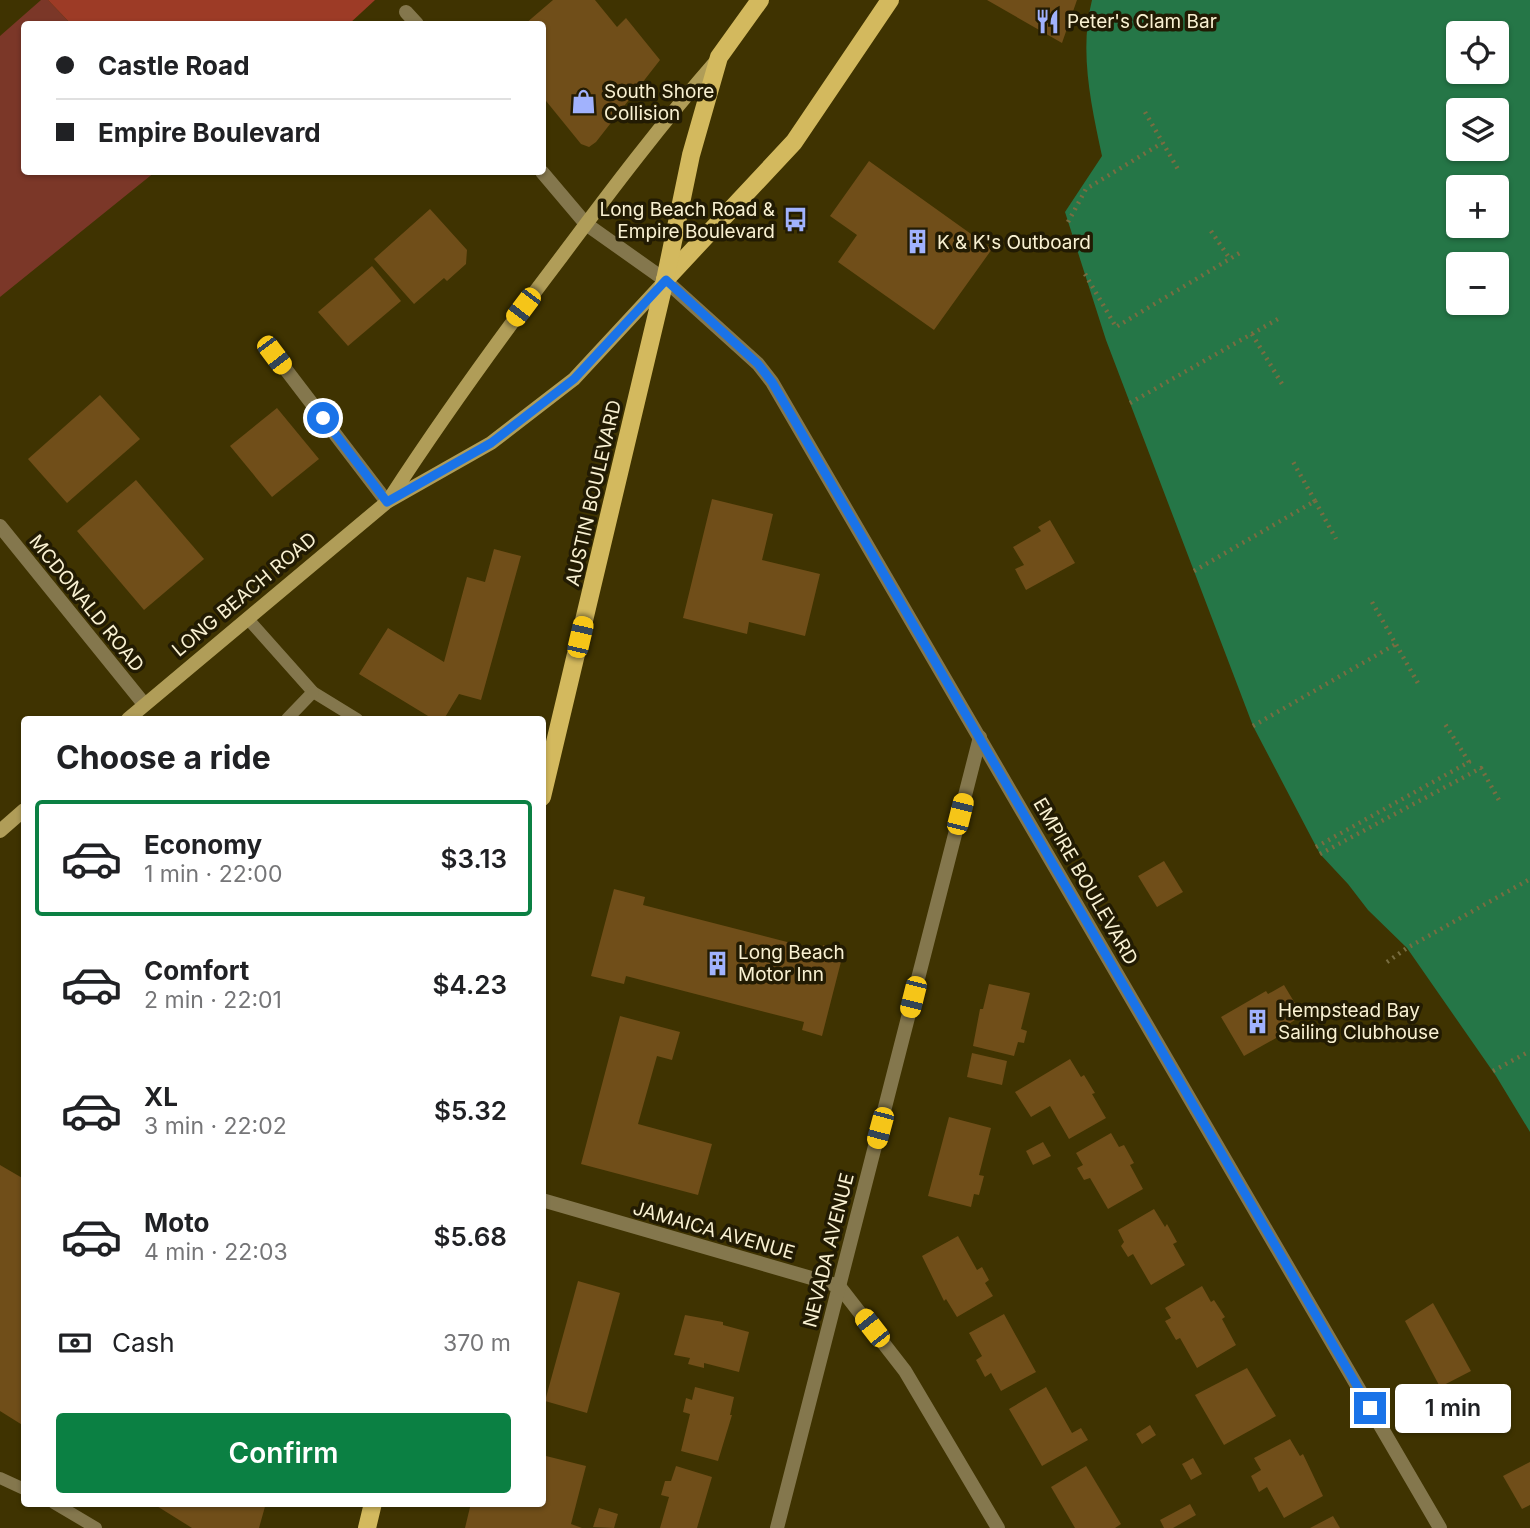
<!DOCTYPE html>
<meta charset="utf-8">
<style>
:root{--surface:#fff;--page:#f2f2f2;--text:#202124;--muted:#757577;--line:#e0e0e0;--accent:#0b8043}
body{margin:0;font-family:Inter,sans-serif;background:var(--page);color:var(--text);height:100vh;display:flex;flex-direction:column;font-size:26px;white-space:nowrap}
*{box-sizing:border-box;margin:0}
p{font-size:23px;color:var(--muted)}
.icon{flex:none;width:38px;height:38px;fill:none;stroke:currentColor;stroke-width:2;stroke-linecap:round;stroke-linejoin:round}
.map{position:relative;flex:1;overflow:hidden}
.side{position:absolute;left:21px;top:716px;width:525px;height:791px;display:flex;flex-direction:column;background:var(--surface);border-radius:7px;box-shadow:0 2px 5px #0004}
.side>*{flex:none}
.hud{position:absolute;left:21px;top:21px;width:525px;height:154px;border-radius:7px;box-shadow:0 2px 5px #0004;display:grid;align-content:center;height:154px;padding:0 35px;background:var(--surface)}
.buttons{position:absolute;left:1446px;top:21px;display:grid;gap:14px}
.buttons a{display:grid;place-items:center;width:63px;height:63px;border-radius:7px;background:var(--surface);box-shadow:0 2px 5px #0004;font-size:35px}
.end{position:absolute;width:32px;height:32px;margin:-16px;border:9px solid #1a73e8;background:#fff;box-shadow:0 0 0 4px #fff}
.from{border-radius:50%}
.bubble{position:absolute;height:49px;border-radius:7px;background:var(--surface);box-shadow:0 2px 5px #0004;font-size:23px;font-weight:600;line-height:49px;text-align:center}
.car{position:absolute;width:21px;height:42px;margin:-21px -10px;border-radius:9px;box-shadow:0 0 5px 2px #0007;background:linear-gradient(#f5c518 24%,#345 0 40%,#f5c518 0 76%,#345 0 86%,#f5c518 0)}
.hud b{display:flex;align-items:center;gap:24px;height:66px;font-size:26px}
.hud b+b{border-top:2px solid var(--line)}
.hud i{width:18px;height:18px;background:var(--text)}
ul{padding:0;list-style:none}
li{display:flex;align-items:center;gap:21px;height:116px;margin:0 14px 10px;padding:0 21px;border:4px solid transparent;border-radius:7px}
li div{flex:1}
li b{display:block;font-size:26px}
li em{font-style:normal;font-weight:600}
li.active{border-color:var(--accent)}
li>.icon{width:63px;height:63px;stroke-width:1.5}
h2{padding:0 35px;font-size:32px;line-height:84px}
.pay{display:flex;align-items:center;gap:18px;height:77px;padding:0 35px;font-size:26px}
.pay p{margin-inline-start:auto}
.cta{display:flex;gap:14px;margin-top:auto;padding:14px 35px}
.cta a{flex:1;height:80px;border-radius:7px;background:var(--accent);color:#fff;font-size:28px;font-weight:600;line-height:80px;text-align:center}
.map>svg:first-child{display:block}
</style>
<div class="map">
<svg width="1530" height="1528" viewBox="0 0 1530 1528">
<rect width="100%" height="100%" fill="#3f3301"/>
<polygon fill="#7b3728" points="41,0 48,0 71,24 24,24 24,172 155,172 0,297 0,36"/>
<polygon fill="#9d3b26" points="48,0 375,0 349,24 71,24"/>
<path fill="#257647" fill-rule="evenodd" d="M1092 0H1530V1132L1496 1076 1407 948 1368 910 1348 884 1320 854 1253 726 1106 340 1065 212 1102 156C1091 104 1079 51 1092 0ZM1458 33H1496V72H1458ZM1458 110H1496V149H1458ZM1458 187H1496V226H1458ZM1458 264H1496V303H1458Z"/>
<g fill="#704e19">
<polygon points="553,0 595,0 617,27 626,18 660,60 596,142 589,147 581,144 542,96 542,24 525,24"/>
<polygon points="987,0 1077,0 1062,43"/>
<polygon points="869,161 992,249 934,330 838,262 857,235 830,216"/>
<polygon points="430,209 467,250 466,264 447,281 444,278 414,304 374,259"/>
<polygon points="372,266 401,301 348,346 318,312"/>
<polygon points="100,395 140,439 67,503 28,459"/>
<polygon points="277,408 319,459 272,497 230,446"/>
<polygon points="136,480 204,559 144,610 77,531"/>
<polygon points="712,499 773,514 762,560 820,574 805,636 749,622 747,634 683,618"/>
<polygon points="1050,520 1075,563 1026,590 1015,569 1024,565 1013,547 1041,531 1038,527"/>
<polygon points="494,549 521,556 481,700 459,694 444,719 433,719 359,674 388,628 444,662 467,577 485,582"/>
<polygon points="1164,861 1183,892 1157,907 1138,876"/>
<polygon points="614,889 645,897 643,905 822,951 823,945 844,950 822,1036 802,1030 804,1022 626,976 624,984 591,976"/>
<polygon points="989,984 1030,993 1021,1029 1027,1031 1024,1043 1018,1042 1014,1056 973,1046 980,1009 983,1009"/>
<polygon points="1284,985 1302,1015 1289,1024 1292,1029 1244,1056 1221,1017 1266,991 1268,994"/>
<polygon points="620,1016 680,1032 672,1060 657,1056 638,1124 712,1144 698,1195 581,1164"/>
<polygon points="972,1053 1007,1061 1002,1085 967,1077"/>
<polygon points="1070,1059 1081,1077 1084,1075 1095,1093 1092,1094 1106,1118 1069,1139 1050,1106 1031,1117 1015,1092"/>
<polygon points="949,1117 991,1128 979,1175 984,1176 979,1195 974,1194 971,1207 928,1196"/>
<polygon points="1111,1133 1119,1147 1124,1145 1134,1163 1130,1165 1143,1189 1108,1209 1090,1178 1084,1180 1077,1168 1083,1165 1076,1153"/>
<polygon points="1043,1142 1051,1156 1033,1165 1026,1151"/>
<polygon points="0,1165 24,1179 24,1426 0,1411"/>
<polygon points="1154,1209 1165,1227 1167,1224 1177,1242 1173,1244 1185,1265 1151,1285 1133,1254 1128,1257 1121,1246 1124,1242 1118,1230"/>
<polygon points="958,1236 977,1270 982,1267 989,1280 985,1283 993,1296 957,1317 946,1299 944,1301 922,1256"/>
<polygon points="578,1281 620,1293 587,1413 545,1401"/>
<polygon points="1202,1286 1211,1302 1214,1300 1225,1317 1222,1319 1236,1345 1197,1368 1180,1338 1176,1340 1165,1321 1171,1318 1165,1308"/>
<polygon points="1433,1303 1471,1371 1440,1387 1405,1321"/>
<polygon points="1004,1314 1036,1372 1001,1391 991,1373 985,1377 976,1360 982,1356 969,1333"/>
<polygon points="685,1315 723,1322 723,1325 749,1332 739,1372 704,1363 704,1368 688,1364 690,1358 674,1355"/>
<polygon points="1247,1368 1276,1416 1224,1445 1195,1395"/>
<polygon points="695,1387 734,1397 730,1415 732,1415 718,1461 681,1451 690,1414 683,1412 686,1398 692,1400"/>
<polygon points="1046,1387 1072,1433 1081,1428 1088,1440 1042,1466 1009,1409"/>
<polygon points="1150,1425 1156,1435 1142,1444 1136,1434"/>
<polygon points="1290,1439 1300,1456 1303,1454 1323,1496 1284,1518 1267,1487 1259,1492 1251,1476 1261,1470 1254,1458"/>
<polygon points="542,1455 586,1466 571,1524 582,1528 465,1528 471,1503 542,1503"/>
<polygon points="1193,1458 1202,1474 1191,1480 1182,1464"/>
<polygon points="1530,1462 1530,1505 1522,1509 1503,1476"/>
<polygon points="676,1466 712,1477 697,1528 660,1528 669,1497 661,1495 665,1481 671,1481"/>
<polygon points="1086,1466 1121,1524 1115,1528 1075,1528 1051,1487"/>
<polygon points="152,1503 266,1503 259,1528 192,1528"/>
<polygon points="1190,1504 1196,1515 1173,1528 1164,1528 1160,1520"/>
<polygon points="599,1508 618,1514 614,1528 593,1527"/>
<polygon points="1333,1516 1340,1528 1310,1528"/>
</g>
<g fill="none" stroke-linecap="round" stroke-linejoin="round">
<g stroke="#786d41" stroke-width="4.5" stroke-dasharray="2 5" stroke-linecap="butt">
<polyline points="1145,112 1179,171"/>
<polyline points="1068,222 1086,189 1162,143"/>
<polyline points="1211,231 1230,259"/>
<polyline points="1085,274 1116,327 1243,251"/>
<polyline points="1252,334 1282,384"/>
<polyline points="1130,403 1278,319"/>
<polyline points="1315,501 1336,539"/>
<polyline points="1194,571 1315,501 1292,460"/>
<polyline points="1372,602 1419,685"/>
<polyline points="1253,726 1396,644"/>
<polyline points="1316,847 1469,762 1445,724"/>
<polyline points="1320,854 1481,768 1500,802"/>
<polyline points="1387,962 1407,948 1530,879"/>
<polyline points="1493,1071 1530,1051"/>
</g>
<g stroke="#84774d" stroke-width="12">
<polyline points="248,619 313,692 357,719"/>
<polyline points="287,719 313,692"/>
<polyline points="0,1478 24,1489"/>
<polyline points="54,1503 96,1528"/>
</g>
<g stroke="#84774d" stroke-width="14">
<polyline points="406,12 417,24"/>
<polyline points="542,172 586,224 665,280 758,364 772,382 1440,1528"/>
<polyline points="274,354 387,502"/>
<polyline points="0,526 144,704"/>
<polyline points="542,1200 839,1286 905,1371 998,1528"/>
<polyline points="777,1528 980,737"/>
</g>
<g stroke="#b09d58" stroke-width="14">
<path d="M390 498C444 415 502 335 562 256 612 189 662 123 717 60"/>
<polyline points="128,719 387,502 491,443 574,379 665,281"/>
<polyline points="0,831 24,810"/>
</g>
<g stroke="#d3b95e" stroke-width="18">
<polyline points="665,280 794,142 890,0"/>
<polyline points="542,797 665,280 691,155 719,57 760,0"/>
<polyline points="367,1528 373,1503"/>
</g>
</g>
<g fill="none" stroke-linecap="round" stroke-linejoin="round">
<polyline stroke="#1a73e8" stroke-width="9" points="323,418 387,502 491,443 574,379 666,280 758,364 772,382 1370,1408"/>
</g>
<defs>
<symbol id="restaurant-bare" viewBox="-9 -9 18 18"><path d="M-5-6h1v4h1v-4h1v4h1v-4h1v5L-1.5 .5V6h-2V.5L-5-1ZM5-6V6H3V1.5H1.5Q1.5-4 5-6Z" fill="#a1b2fd" stroke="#221b03" stroke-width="2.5" paint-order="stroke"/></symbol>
<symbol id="shop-bare" viewBox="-9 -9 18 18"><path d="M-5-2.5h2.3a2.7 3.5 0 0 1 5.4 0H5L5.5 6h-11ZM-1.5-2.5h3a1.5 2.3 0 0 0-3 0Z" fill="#a1b2fd" stroke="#221b03" stroke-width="2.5" paint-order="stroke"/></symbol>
<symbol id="bus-bare" viewBox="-9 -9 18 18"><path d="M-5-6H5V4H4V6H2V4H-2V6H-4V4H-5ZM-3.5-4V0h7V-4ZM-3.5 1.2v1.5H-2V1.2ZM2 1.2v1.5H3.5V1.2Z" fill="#a1b2fd" stroke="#221b03" stroke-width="2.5" paint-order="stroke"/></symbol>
<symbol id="building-bare" viewBox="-9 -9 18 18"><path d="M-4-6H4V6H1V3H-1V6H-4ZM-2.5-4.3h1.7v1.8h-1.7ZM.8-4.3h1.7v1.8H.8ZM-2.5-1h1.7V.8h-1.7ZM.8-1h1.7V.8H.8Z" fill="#a1b2fd" stroke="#221b03" stroke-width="2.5" paint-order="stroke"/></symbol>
</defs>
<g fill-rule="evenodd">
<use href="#restaurant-bare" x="1030" y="4" width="35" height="35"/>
<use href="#shop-bare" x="566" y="84" width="35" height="35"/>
<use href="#bus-bare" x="778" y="202" width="35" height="35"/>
<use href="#building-bare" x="900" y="224" width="35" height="35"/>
<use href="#building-bare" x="700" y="946" width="35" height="35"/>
<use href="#building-bare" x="1240" y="1004" width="35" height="35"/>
</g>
<g text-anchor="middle" stroke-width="7" stroke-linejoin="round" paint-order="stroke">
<g font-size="19" fill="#f9f1d2" stroke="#221b03" text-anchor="start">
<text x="1067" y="28">Peter's Clam Bar</text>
<text x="604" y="98">South Shore<tspan x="604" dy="22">Collision</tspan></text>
<text x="775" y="216" text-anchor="end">Long Beach Road &amp;<tspan x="775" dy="22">Empire Boulevard</tspan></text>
<text x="937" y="249">K &amp; K's Outboard</text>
<text x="738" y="959">Long Beach<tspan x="738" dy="22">Motor Inn</tspan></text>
<text x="1278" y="1017">Hempstead Bay<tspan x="1278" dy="22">Sailing Clubhouse</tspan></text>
</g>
<g font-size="19" fill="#f9f1d2" stroke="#221b03">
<text transform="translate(593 493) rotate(-77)" y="7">AUSTIN BOULEVARD</text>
<text transform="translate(244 594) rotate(-40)" y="7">LONG BEACH ROAD</text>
<text transform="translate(87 603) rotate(51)" y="7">MCDONALD ROAD</text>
<text transform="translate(1086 881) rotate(60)" y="7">EMPIRE BOULEVARD</text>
<text transform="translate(714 1230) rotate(16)" y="7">JAMAICA AVENUE</text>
<text transform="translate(828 1250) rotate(-76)" y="7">NEVADA AVENUE</text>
</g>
</g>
</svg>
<div class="buttons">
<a><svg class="icon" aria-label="locate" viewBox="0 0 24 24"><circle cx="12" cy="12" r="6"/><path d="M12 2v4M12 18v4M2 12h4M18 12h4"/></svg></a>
<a><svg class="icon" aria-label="layers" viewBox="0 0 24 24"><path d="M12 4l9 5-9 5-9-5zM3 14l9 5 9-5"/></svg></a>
<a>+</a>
<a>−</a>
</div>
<i class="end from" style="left:323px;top:418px"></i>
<i class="end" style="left:1370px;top:1408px"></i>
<div class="bubble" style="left:1395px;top:1384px;width:116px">1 min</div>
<i class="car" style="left:523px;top:307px;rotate:217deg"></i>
<i class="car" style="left:274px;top:355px;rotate:143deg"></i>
<i class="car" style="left:580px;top:637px;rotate:13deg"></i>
<i class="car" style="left:960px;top:814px;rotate:14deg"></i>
<i class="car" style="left:913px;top:997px;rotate:194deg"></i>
<i class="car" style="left:880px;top:1128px;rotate:195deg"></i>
<i class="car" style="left:872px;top:1328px;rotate:322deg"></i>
<div class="hud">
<b><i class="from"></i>Castle Road</b>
<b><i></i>Empire Boulevard</b>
</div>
<section class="side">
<h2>Choose a ride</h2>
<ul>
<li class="active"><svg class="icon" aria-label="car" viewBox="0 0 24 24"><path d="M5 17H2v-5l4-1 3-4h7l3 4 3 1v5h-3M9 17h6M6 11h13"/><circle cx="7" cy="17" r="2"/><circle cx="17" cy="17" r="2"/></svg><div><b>Economy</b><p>1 min · 22:00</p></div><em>$3.13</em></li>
<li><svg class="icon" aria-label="car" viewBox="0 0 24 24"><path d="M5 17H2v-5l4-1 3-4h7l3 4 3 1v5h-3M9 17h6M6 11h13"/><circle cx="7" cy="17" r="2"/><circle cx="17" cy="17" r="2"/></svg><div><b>Comfort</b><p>2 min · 22:01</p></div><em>$4.23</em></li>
<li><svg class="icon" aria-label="car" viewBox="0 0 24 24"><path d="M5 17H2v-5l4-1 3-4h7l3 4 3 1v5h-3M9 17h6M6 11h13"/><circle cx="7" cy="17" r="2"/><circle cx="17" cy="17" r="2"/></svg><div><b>XL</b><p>3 min · 22:02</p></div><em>$5.32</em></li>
<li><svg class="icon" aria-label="car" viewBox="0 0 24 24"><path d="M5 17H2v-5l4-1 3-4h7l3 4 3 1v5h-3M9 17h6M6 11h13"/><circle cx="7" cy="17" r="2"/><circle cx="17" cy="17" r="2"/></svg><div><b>Moto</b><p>4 min · 22:03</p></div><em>$5.68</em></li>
</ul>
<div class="pay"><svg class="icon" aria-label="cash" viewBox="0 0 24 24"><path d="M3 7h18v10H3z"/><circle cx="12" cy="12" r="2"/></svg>Cash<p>370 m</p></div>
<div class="cta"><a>Confirm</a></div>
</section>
</div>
